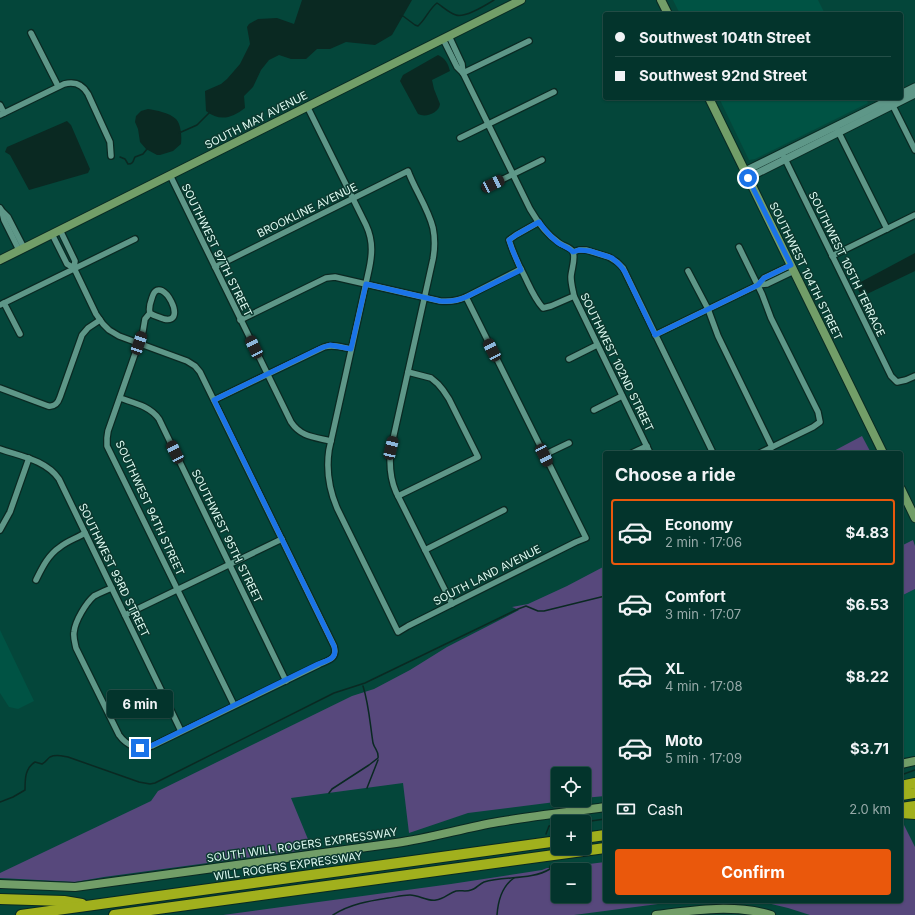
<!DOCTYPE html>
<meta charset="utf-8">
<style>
:root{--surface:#03342c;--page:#0d3c34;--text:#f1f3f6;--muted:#97aaa9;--line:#244f48;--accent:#ea580c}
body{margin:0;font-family:Inter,sans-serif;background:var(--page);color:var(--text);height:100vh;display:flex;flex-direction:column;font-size:15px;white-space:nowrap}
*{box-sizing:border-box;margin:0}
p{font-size:13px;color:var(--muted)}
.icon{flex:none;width:22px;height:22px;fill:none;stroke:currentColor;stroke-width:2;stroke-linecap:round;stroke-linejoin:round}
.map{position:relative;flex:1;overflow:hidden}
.sheet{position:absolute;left:603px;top:451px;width:300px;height:452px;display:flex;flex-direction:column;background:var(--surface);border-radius:4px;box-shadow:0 1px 3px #0004,0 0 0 1px var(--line)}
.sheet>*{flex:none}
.banner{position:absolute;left:603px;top:12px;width:300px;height:88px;border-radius:4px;box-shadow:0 1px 3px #0004,0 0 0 1px var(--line);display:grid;align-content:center;height:88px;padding:0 12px;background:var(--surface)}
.fabs{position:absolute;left:551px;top:767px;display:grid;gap:8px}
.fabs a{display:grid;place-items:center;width:40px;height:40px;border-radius:4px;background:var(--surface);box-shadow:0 1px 3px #0004,0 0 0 1px var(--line);font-size:20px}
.end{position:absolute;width:18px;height:18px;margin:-9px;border:5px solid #1a73e8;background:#fff;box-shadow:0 0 0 2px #fff}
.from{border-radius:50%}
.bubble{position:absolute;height:28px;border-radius:4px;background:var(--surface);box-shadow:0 1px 3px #0004,0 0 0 1px var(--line);font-size:13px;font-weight:700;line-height:28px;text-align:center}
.car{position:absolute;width:12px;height:24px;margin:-12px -6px;border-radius:5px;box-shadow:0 0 3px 1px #0007;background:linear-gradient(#222 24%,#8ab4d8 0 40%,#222 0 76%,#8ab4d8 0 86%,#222 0)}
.banner b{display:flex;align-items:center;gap:14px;height:38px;font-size:15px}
.banner b+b{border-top:1px solid var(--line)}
.banner i{width:10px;height:10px;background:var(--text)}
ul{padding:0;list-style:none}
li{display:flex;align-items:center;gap:12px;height:66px;margin:0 8px 6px;padding:0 4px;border:2px solid transparent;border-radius:4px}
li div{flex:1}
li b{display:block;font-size:15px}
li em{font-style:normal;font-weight:700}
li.on{border-color:var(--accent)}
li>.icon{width:36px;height:36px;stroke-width:1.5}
h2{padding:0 12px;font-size:18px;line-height:48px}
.pay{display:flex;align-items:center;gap:10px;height:44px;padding:0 12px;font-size:15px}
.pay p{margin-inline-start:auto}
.primary-button{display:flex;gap:8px;margin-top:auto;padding:8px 12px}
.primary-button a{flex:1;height:46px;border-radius:4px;background:var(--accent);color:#fff;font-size:16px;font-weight:700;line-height:46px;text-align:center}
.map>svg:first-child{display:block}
</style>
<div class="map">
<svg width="915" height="915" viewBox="0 0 915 915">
<rect width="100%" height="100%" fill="#04463a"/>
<g fill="#005344">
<polygon points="673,0 818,0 825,14 680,14"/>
<polygon points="719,98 866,98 868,103 755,159 749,160"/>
<polygon points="915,589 915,756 901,758 901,596"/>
<polygon points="0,630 34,701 18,709 9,707 0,693"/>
</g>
<g fill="#57487c" fill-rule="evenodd">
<polygon points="862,436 871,453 830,453"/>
<polygon points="913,540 915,546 915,589 901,596 901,546"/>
<polygon points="605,566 605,796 584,798 584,774 558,774 558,800 571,800 468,813 409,833 403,783 291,798 312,849 104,877 75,882 0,878 0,873 151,801 158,791 352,696 374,689 410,670 447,647 519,610 512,607 528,604 567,586"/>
<polygon points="903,823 915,847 915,915 810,915 788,908 759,901 901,901 901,824"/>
<path d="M605 862V901H681L574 915H223L451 884 542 870 547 868H557ZM558 870H584V896H558Z"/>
</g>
<g fill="#0a2922">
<path d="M302 0H412L392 35 375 45 346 42 330 49H317L306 59H291L279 55 269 60 261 70 253 87 244 96 245 108C232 118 220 122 206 111L205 91 221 84 227 79 240 64 250 44 247 27 249 24 258 19 277 18 294 24Z"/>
<path d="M438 55C445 58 448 63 450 71L432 80 434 89 440 104C439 113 426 118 418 114L400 81 403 75Z"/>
<path d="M148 109C156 110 170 113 176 119 181 124 182 137 181 144L173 151 160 155H157L146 149 140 142 138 129 135 122 136 116 141 111Z"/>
<polygon points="67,121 71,125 90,169 88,173 29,190 10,155 5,152 7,147"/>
<path d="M915 253V271L867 294 863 295C858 293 858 289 857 284Z"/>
</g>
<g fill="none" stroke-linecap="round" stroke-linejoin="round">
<g stroke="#0a2922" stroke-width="1.5">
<path d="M400 16H403L415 25 418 26C426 19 429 9 437 3 443 7 449 13 456 15 464 18 486 5 494 0"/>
<polyline points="179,133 197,125 210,112"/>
<path d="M120 157 125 159 128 164C134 164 133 160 135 157L143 154 147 149"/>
<polyline points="901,775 915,770"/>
<polyline points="367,788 378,760"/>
<path d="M329 793 332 789 369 765 378 758C379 751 375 750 373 743 370 724 369 705 363 686"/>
<path d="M0 802 13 797 25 790C25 779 25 768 35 762L42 764C46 762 47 759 50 757 56 754 62 756 68 757L139 782 150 784 155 783 334 693 365 683 518 609 526 606 538 611H544L605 596"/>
<polyline points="584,822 605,819"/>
<polyline points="546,834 549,826 558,825"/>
<path d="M333 915C350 904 369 901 388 898 395 897 403 895 410 895 419 895 428 902 436 900 444 899 449 893 456 891 461 890 466 892 471 890 476 889 479 884 484 882 504 876 532 880 550 869V866"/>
<path d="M497 915C498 901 502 886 514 878"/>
</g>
<defs>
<g id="minor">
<polyline points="31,33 58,86"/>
<path d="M449 36 462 64 463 73 530 209C537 221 546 234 558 242 562 246 571 247 573 252 576 258 571 271 571 277 571 284 573 290 574 296L650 453"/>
<polyline points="443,39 457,67 463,73"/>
<polyline points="463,73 529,41"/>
<polyline points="891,102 915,150"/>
<polyline points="0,105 4,113"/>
<path d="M307 106 366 225C374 242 372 257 368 274L329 450C326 470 329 489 337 508L398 632 408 626 576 542 586 538 466 297"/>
<path d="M0 115 64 84C75 81 83 85 88 94L110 142 111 156"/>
<polyline points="837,129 887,229"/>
<polyline points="460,138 554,92"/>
<polyline points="784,157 891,376 897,382 906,380 915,376"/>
<path d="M170 175 291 422C301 437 314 437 331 441"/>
<polyline points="485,188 542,160"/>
<polyline points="0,208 2,211 8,217 24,248"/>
<polyline points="2,212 4,220 19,250"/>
<path d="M539 222 516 235 509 240C513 252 518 264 524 275 530 287 534 298 543 308L551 306 574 296"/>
<path d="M60 230 75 261 74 268 96 314 103 324 109 330 119 336 187 361 195 366 200 372 334 646C338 659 328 660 318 665L152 746C139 751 127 746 119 735L76 648C75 643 73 637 74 632 75 621 86 603 94 596 100 593 106 590 112 588"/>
<polyline points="52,234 67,264 74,268"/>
<polyline points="739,247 762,294 771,318 818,412 820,422 813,427 760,453"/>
<polyline points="573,252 579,250 586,250 609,257 617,262 623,268 713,453"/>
<polyline points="832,256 915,215"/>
<path d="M215 267 408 171C415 190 428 208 433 228 435 238 435 248 433 259L391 448C389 464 390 478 396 492L452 604"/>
<polyline points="688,271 708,309 718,336 772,447"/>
<polyline points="758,285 764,278 791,265"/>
<polyline points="4,303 20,334"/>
<polyline points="0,305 135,239"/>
<path d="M150 313C154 316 159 317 164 319 189 325 162 274 153 295 151 301 148 307 150 313L145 319 143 331 108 431 107 438V446L234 705"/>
<path d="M240 320 326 278 335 277 440 301C450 302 457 301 466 297L521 269"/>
<polyline points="655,335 758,285 767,284 794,271"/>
<polyline points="569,359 597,345"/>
<path d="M0 388 48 406C55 407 58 403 60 397L82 335 88 328 100 320"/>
<path d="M120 398C134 403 150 406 159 419L286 681"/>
<path d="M214 400 324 347C333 344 342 347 351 349"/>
<polyline points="594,410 622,396"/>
<path d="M0 449C20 456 46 460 59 479L181 731"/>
<polyline points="632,453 647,446"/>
<polyline points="544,455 569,443"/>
<polyline points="398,496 478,457 449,399 443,390 438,384 431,378 408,372"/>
<polyline points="0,530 10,512 29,458"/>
<polyline points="425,550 504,510"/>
<path d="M36 580C42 568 48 555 60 547 67 541 77 538 85 533"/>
<polyline points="125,615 282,539"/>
</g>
<g id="tertiary">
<polyline points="901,94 915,87"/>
<polyline points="745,171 893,98"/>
<polyline points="748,178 915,94"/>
</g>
<g id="secondary">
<polyline points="661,0 668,14"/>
<polyline points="709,98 883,453"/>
<polyline points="0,260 521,0"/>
<polyline points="901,489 915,518"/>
<polyline points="901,764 915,761"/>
<path d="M0 884 75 887 396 843C430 838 464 828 498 822 534 816 569 812 605 807"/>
<path d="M656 915C694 910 734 904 771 915"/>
</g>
<g id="motorway">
<polyline points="901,786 915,783"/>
<polyline points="901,795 915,793"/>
<polyline points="901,808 915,806"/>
<polyline points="901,813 915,814"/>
<polyline points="584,838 605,835"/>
<polyline points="0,899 64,901 82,904"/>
<polyline points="21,915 558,841"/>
<polyline points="114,915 605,848"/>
</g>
</defs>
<use href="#minor" stroke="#0a2922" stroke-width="8"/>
<use href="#tertiary" stroke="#0a2922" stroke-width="9"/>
<use href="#secondary" stroke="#0a2922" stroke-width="10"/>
<use href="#motorway" stroke="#0a2922" stroke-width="12"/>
<use href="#minor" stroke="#5e9788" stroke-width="5.5"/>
<use href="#tertiary" stroke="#5e9788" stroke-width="7"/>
<use href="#secondary" stroke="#729e68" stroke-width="8"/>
<use href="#motorway" stroke="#a1b01d" stroke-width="10"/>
</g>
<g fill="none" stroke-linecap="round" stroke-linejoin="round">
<path stroke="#1a73e8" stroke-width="5" d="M140 748 148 747 157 743 318 664C328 660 338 659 334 646L214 400 321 348 330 345 351 349 366 284 440 301C450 302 457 301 466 297L521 270 512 249 509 240 516 235 539 222C544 229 550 236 557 242 562 246 568 247 573 252L579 250 590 251 612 258 620 265 625 272 655 335 758 285 764 278 791 265 748 178"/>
</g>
<g text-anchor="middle" stroke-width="3" stroke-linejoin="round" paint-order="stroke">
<g font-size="11" fill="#defbf2" stroke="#0c3a30">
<text transform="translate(256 120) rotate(-27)" y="4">SOUTH MAY AVENUE</text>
<text transform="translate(307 210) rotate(-26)" y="4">BROOKLINE AVENUE</text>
<text transform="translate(217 250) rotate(64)" y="4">SOUTHWEST 97TH STREET</text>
<text transform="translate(847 264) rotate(64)" y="4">SOUTHWEST 105TH TERRACE</text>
<text transform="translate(806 271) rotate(64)" y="4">SOUTHWEST 104TH STREET</text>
<text transform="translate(617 362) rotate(64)" y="4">SOUTHWEST 102ND STREET</text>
<text transform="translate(150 508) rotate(65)" y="4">SOUTHWEST 94TH STREET</text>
<text transform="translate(227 536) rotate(64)" y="4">SOUTHWEST 95TH STREET</text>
<text transform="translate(114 570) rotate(64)" y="4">SOUTHWEST 93RD STREET</text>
<text transform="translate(487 575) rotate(-27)" y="4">SOUTH LAND AVENUE</text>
<text transform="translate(302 845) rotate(-8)" y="4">SOUTH WILL ROGERS EXPRESSWAY</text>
<text transform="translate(288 866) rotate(-8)" y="4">WILL ROGERS EXPRESSWAY</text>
</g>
</g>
</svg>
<div class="fabs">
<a><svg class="icon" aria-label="locate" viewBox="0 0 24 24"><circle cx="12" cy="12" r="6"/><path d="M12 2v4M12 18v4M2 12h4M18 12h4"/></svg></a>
<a>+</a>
<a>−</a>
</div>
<i class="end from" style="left:748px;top:178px"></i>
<i class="end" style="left:140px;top:748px"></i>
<div class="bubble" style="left:107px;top:690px;width:66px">6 min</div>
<i class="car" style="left:493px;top:184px;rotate:64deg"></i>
<i class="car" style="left:139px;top:343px;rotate:19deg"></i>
<i class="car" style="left:254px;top:347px;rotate:334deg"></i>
<i class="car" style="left:492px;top:350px;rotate:333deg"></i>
<i class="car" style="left:391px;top:448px;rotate:13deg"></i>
<i class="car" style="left:175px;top:452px;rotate:334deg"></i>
<i class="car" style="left:544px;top:455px;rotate:154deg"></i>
<div class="banner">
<b><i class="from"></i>Southwest 104th Street</b>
<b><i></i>Southwest 92nd Street</b>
</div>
<section class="sheet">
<h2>Choose a ride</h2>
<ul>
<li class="on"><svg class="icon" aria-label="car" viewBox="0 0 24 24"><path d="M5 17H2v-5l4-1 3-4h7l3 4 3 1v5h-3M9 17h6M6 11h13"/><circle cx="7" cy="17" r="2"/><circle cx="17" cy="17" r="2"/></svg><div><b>Economy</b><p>2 min · 17:06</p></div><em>$4.83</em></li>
<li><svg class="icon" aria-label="car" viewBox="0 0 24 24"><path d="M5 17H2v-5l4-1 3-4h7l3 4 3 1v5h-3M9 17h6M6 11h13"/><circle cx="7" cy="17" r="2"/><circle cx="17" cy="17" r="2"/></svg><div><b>Comfort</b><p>3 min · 17:07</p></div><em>$6.53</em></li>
<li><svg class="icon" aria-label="car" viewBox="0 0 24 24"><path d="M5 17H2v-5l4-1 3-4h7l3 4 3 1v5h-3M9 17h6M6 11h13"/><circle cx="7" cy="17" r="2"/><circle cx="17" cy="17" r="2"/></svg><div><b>XL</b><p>4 min · 17:08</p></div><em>$8.22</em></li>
<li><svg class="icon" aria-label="car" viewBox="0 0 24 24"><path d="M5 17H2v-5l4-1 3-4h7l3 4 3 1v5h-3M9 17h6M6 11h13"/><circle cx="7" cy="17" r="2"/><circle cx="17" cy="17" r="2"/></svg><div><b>Moto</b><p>5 min · 17:09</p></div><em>$3.71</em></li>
</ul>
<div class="pay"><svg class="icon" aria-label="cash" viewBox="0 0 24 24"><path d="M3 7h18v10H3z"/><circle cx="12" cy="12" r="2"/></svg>Cash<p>2.0 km</p></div>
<div class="primary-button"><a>Confirm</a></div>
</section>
</div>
